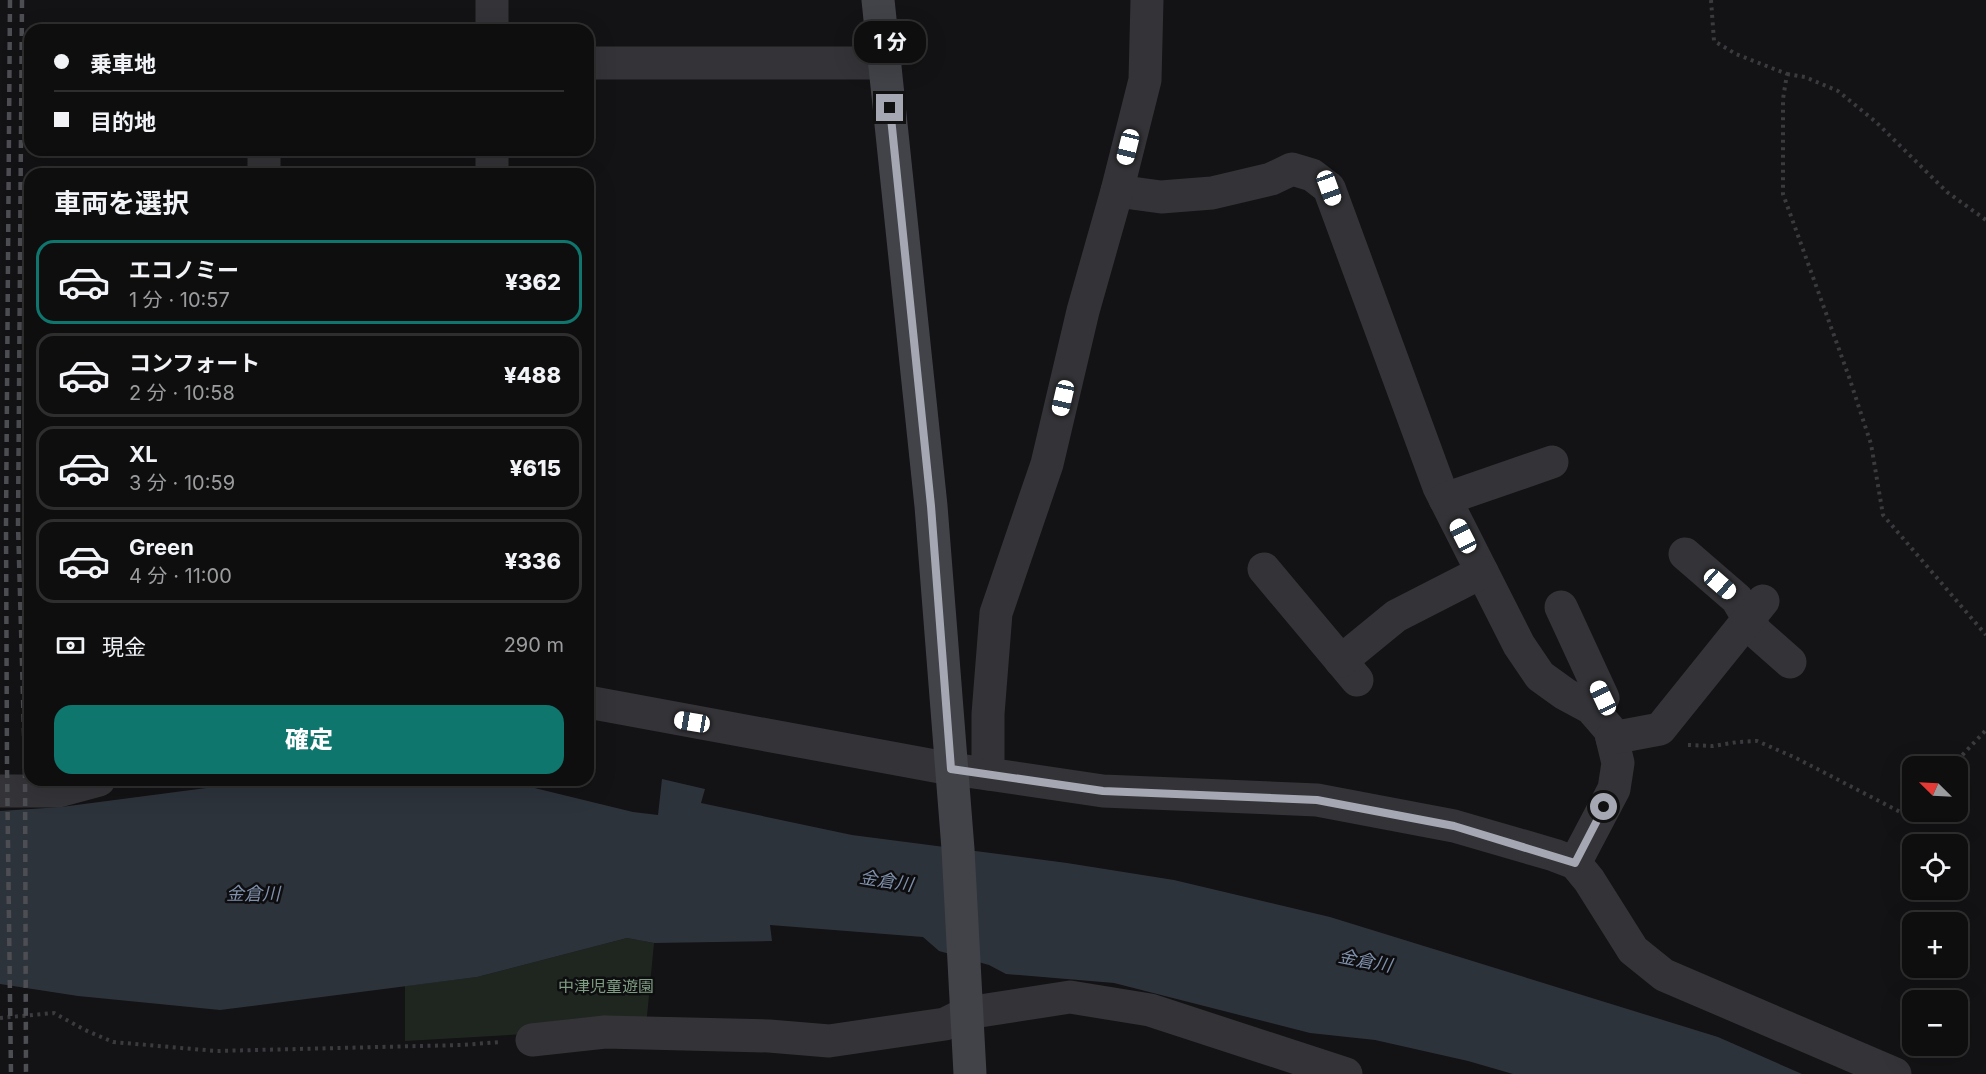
<!DOCTYPE html>
<html lang="ja">
<meta charset="utf-8">
<style>
:root{--surface:#0e0e0f;--page:#171718;--text:#f1f3f6;--muted:#9b9c9e;--line:#2e2e2f;--accent:#0f766e}
body{margin:0;font-family:Inter,"Noto Sans JP",sans-serif;background:var(--page);color:var(--text);height:100vh;display:flex;flex-direction:column;font-size:22px;white-space:nowrap}
*{box-sizing:border-box;margin:0}
p{font-size:20px;color:var(--muted)}
.icon{flex:none;width:33px;height:33px;fill:none;stroke:currentColor;stroke-width:2;stroke-linecap:round;stroke-linejoin:round}
.map{position:relative;flex:1;overflow:hidden}
.drawer{position:absolute;left:24px;top:168px;width:570px;height:618px;display:flex;flex-direction:column;background:var(--surface);border-radius:18px;box-shadow:0 6px 24px #0002,0 0 0 2px var(--line)}
.drawer>*{flex:none}
.banner{position:absolute;left:24px;top:24px;width:570px;height:132px;border-radius:18px;box-shadow:0 6px 24px #0002,0 0 0 2px var(--line);display:grid;align-content:center;height:132px;padding:0 30px;background:var(--surface)}
.needle{width:39px;rotate:294deg}
.fabs{position:absolute;left:1902px;top:756px;display:grid;gap:12px}
.fabs a{display:grid;place-items:center;width:66px;height:66px;border-radius:12px;background:var(--surface);box-shadow:0 6px 24px #0002,0 0 0 2px var(--line);font-size:30px}
.end{position:absolute;width:27px;height:27px;margin:-14px;border:8px solid #a5a8b3;background:#111;box-shadow:0 0 0 3px #111}
.from{border-radius:50%}
.bubble{position:absolute;height:42px;border-radius:18px;background:var(--surface);box-shadow:0 6px 24px #0002,0 0 0 2px var(--line);font-size:20px;font-weight:800;line-height:42px;text-align:center}
.car{position:absolute;width:18px;height:36px;margin:-18px -9px;border-radius:8px;box-shadow:0 0 4px 2px #0007;background:linear-gradient(#fff 24%,#345 0 40%,#fff 0 76%,#345 0 86%,#fff 0)}
.banner b{display:flex;align-items:center;gap:21px;height:57px;font-size:22px}
.banner b+b{border-top:2px solid var(--line)}
.banner i{width:15px;height:15px;background:var(--text)}
ul{padding:0;list-style:none}
li{display:flex;align-items:center;gap:18px;height:84px;margin:0 12px 9px;padding:0 18px;border:3px solid var(--line);border-radius:18px}
li div{flex:1}
li b{display:block;font-size:22px}
li em{font-style:normal;font-weight:800}
li.active{border-color:var(--accent)}
li>.icon{width:54px;height:54px;stroke-width:1.5}
h2{padding:0 30px;font-size:27px;line-height:72px}
.pay{display:flex;align-items:center;gap:15px;height:66px;padding:0 30px;font-size:22px}
.pay p{margin-inline-start:auto}
.button{display:flex;gap:12px;margin-top:auto;padding:12px 30px}
.button a{flex:1;height:69px;border-radius:18px;background:var(--accent);color:#fff;font-size:24px;font-weight:800;line-height:69px;text-align:center}
.map>svg:first-child{display:block}
</style>
<div class="map">
<svg width="1986" height="1074" viewBox="0 0 1986 1074">
<rect width="100%" height="100%" fill="#131214"/>
<polygon fill="#1f2620" points="627,938 654,943 646,1027 405,1041 405,986 477,977"/>
<polygon fill="#2d333b" points="662,779 705,789 701,803 852,835 1067,863 1174,880 1330,917 1718,1037 1802,1074 1513,1074 1468,1061 1375,1040 1310,1033 1114,983 1006,974 989,965 939,951 923,937 770,925 772,941 654,943 627,938 477,977 220,1010 78,996 0,984 0,811 61,807 267,780 502,780 633,812 658,815"/>
<g fill="none" stroke-linecap="round" stroke-linejoin="round">
<g stroke="#3a3b3f" stroke-width="4" stroke-dasharray="3 4.5" stroke-linecap="butt">
<polyline points="1711,0 1714,41 1736,54 1787,74 1783,99 1783,194 1849,377 1871,444 1883,515 1986,635"/>
<polyline points="1787,74 1805,77 1838,91 1876,122 1947,192 1986,220"/>
<polyline points="1688,745 1713,746 1738,742 1757,741 1796,758 1908,816 1922,812"/>
<polyline points="1952,766 1986,730"/>
<polyline points="0,1018 54,1013 85,1030 113,1042 216,1051 461,1045 501,1042"/>
</g>
<g stroke="#343438" stroke-width="33">
<polyline points="492,0 492,30"/>
<polyline points="588,63 885,63"/>
<polyline points="264,174 264,150"/>
<polyline points="492,174 492,150"/>
<polyline points="1117,191 1161,197 1212,193 1271,179 1292,169 1312,175 1329,188 1439,487 1519,645 1540,676 1565,694 1591,708 1610,730 1618,763 1614,789 1575,863"/>
<polyline points="1445,499 1552,462"/>
<polyline points="1685,554 1737,599 1756,632 1790,662"/>
<polyline points="1264,569 1357,680"/>
<polyline points="1561,607 1603,698 1595,712"/>
<polyline points="1341,661 1396,616 1482,572"/>
<polyline points="588,702 951,769 988,774 988,714 996,613 1047,464 1083,311 1117,191 1145,80 1147,0"/>
<polyline points="1612,738 1660,729 1763,601"/>
<polyline points="988,774 1103,791 1317,800 1454,826 1554,855 1575,863 1589,880 1633,950 1664,975 1895,1074"/>
<polyline points="0,791 58,791 99,780"/>
<polyline points="532,1040 605,1032 769,1036 829,1041 945,1024 967,1013 1070,997 1150,1010 1346,1074"/>
</g>
<polyline stroke="#424348" stroke-width="33" points="878,0 931,506 958,849 970,1074"/>
<g stroke="#4d4e53" stroke-width="4.5" stroke-dasharray="8 6" stroke-linecap="butt">
<polyline points="10,0 6,524 7,766 11,1074"/>
<polyline points="22,0 18,525 25,766 26,1074"/>
</g>
</g>
<g fill="none" stroke-linecap="round" stroke-linejoin="round">
<polyline stroke="#a5a8b3" stroke-width="8" points="890,108 931,506 951,769 1103,791 1317,800 1454,826 1575,863 1604,807"/>
</g>
<g text-anchor="middle" stroke-width="5" stroke-linejoin="round" paint-order="stroke">
<g font-size="16" fill="#7e9d83" stroke="#0e0d0f">
<text x="606" y="992">中津児童遊園</text>
</g>
<g font-size="18" font-style="italic" fill="#7f91ac" stroke="#0e0d0f">
<text transform="translate(886 881) rotate(9)" y="6">金倉川</text>
<text x="253" y="900">金倉川</text>
<text transform="translate(1365 961) rotate(11)" y="6">金倉川</text>
</g>
</g>
</svg>
<div class="fabs">
<a><svg class="needle" viewBox="-14 -14 28 28"><path d="M0-13l5 13h-10z" fill="#e53935"/><path d="M0 13l5-13h-10z" fill="#9b9c9e"/></svg></a>
<a><svg class="icon" aria-label="locate" viewBox="0 0 24 24"><circle cx="12" cy="12" r="6"/><path d="M12 2v4M12 18v4M2 12h4M18 12h4"/></svg></a>
<a>+</a>
<a>−</a>
</div>
<i class="end from" style="left:1604px;top:807px"></i>
<i class="end" style="left:890px;top:108px"></i>
<div class="bubble" style="left:854px;top:21px;width:72px">1 分</div>
<i class="car" style="left:1128px;top:147px;rotate:194deg"></i>
<i class="car" style="left:1329px;top:188px;rotate:160deg"></i>
<i class="car" style="left:1063px;top:398px;rotate:193deg"></i>
<i class="car" style="left:1463px;top:536px;rotate:333deg"></i>
<i class="car" style="left:1720px;top:584px;rotate:131deg"></i>
<i class="car" style="left:1603px;top:698px;rotate:335deg"></i>
<i class="car" style="left:692px;top:722px;rotate:280deg"></i>
<div class="banner">
<b><i class="from"></i>乗車地</b>
<b><i></i>目的地</b>
</div>
<section class="drawer">
<h2>車両を選択</h2>
<ul>
<li class="active"><svg class="icon" aria-label="car" viewBox="0 0 24 24"><path d="M5 17H2v-5l4-1 3-4h7l3 4 3 1v5h-3M9 17h6M6 11h13"/><circle cx="7" cy="17" r="2"/><circle cx="17" cy="17" r="2"/></svg><div><b>エコノミー</b><p>1 分 · 10:57</p></div><em>¥362</em></li>
<li><svg class="icon" aria-label="car" viewBox="0 0 24 24"><path d="M5 17H2v-5l4-1 3-4h7l3 4 3 1v5h-3M9 17h6M6 11h13"/><circle cx="7" cy="17" r="2"/><circle cx="17" cy="17" r="2"/></svg><div><b>コンフォート</b><p>2 分 · 10:58</p></div><em>¥488</em></li>
<li><svg class="icon" aria-label="car" viewBox="0 0 24 24"><path d="M5 17H2v-5l4-1 3-4h7l3 4 3 1v5h-3M9 17h6M6 11h13"/><circle cx="7" cy="17" r="2"/><circle cx="17" cy="17" r="2"/></svg><div><b>XL</b><p>3 分 · 10:59</p></div><em>¥615</em></li>
<li><svg class="icon" aria-label="car" viewBox="0 0 24 24"><path d="M5 17H2v-5l4-1 3-4h7l3 4 3 1v5h-3M9 17h6M6 11h13"/><circle cx="7" cy="17" r="2"/><circle cx="17" cy="17" r="2"/></svg><div><b>Green</b><p>4 分 · 11:00</p></div><em>¥336</em></li>
</ul>
<div class="pay"><svg class="icon" aria-label="cash" viewBox="0 0 24 24"><path d="M3 7h18v10H3z"/><circle cx="12" cy="12" r="2"/></svg>現金<p>290 m</p></div>
<div class="button"><a>確定</a></div>
</section>
</div>
